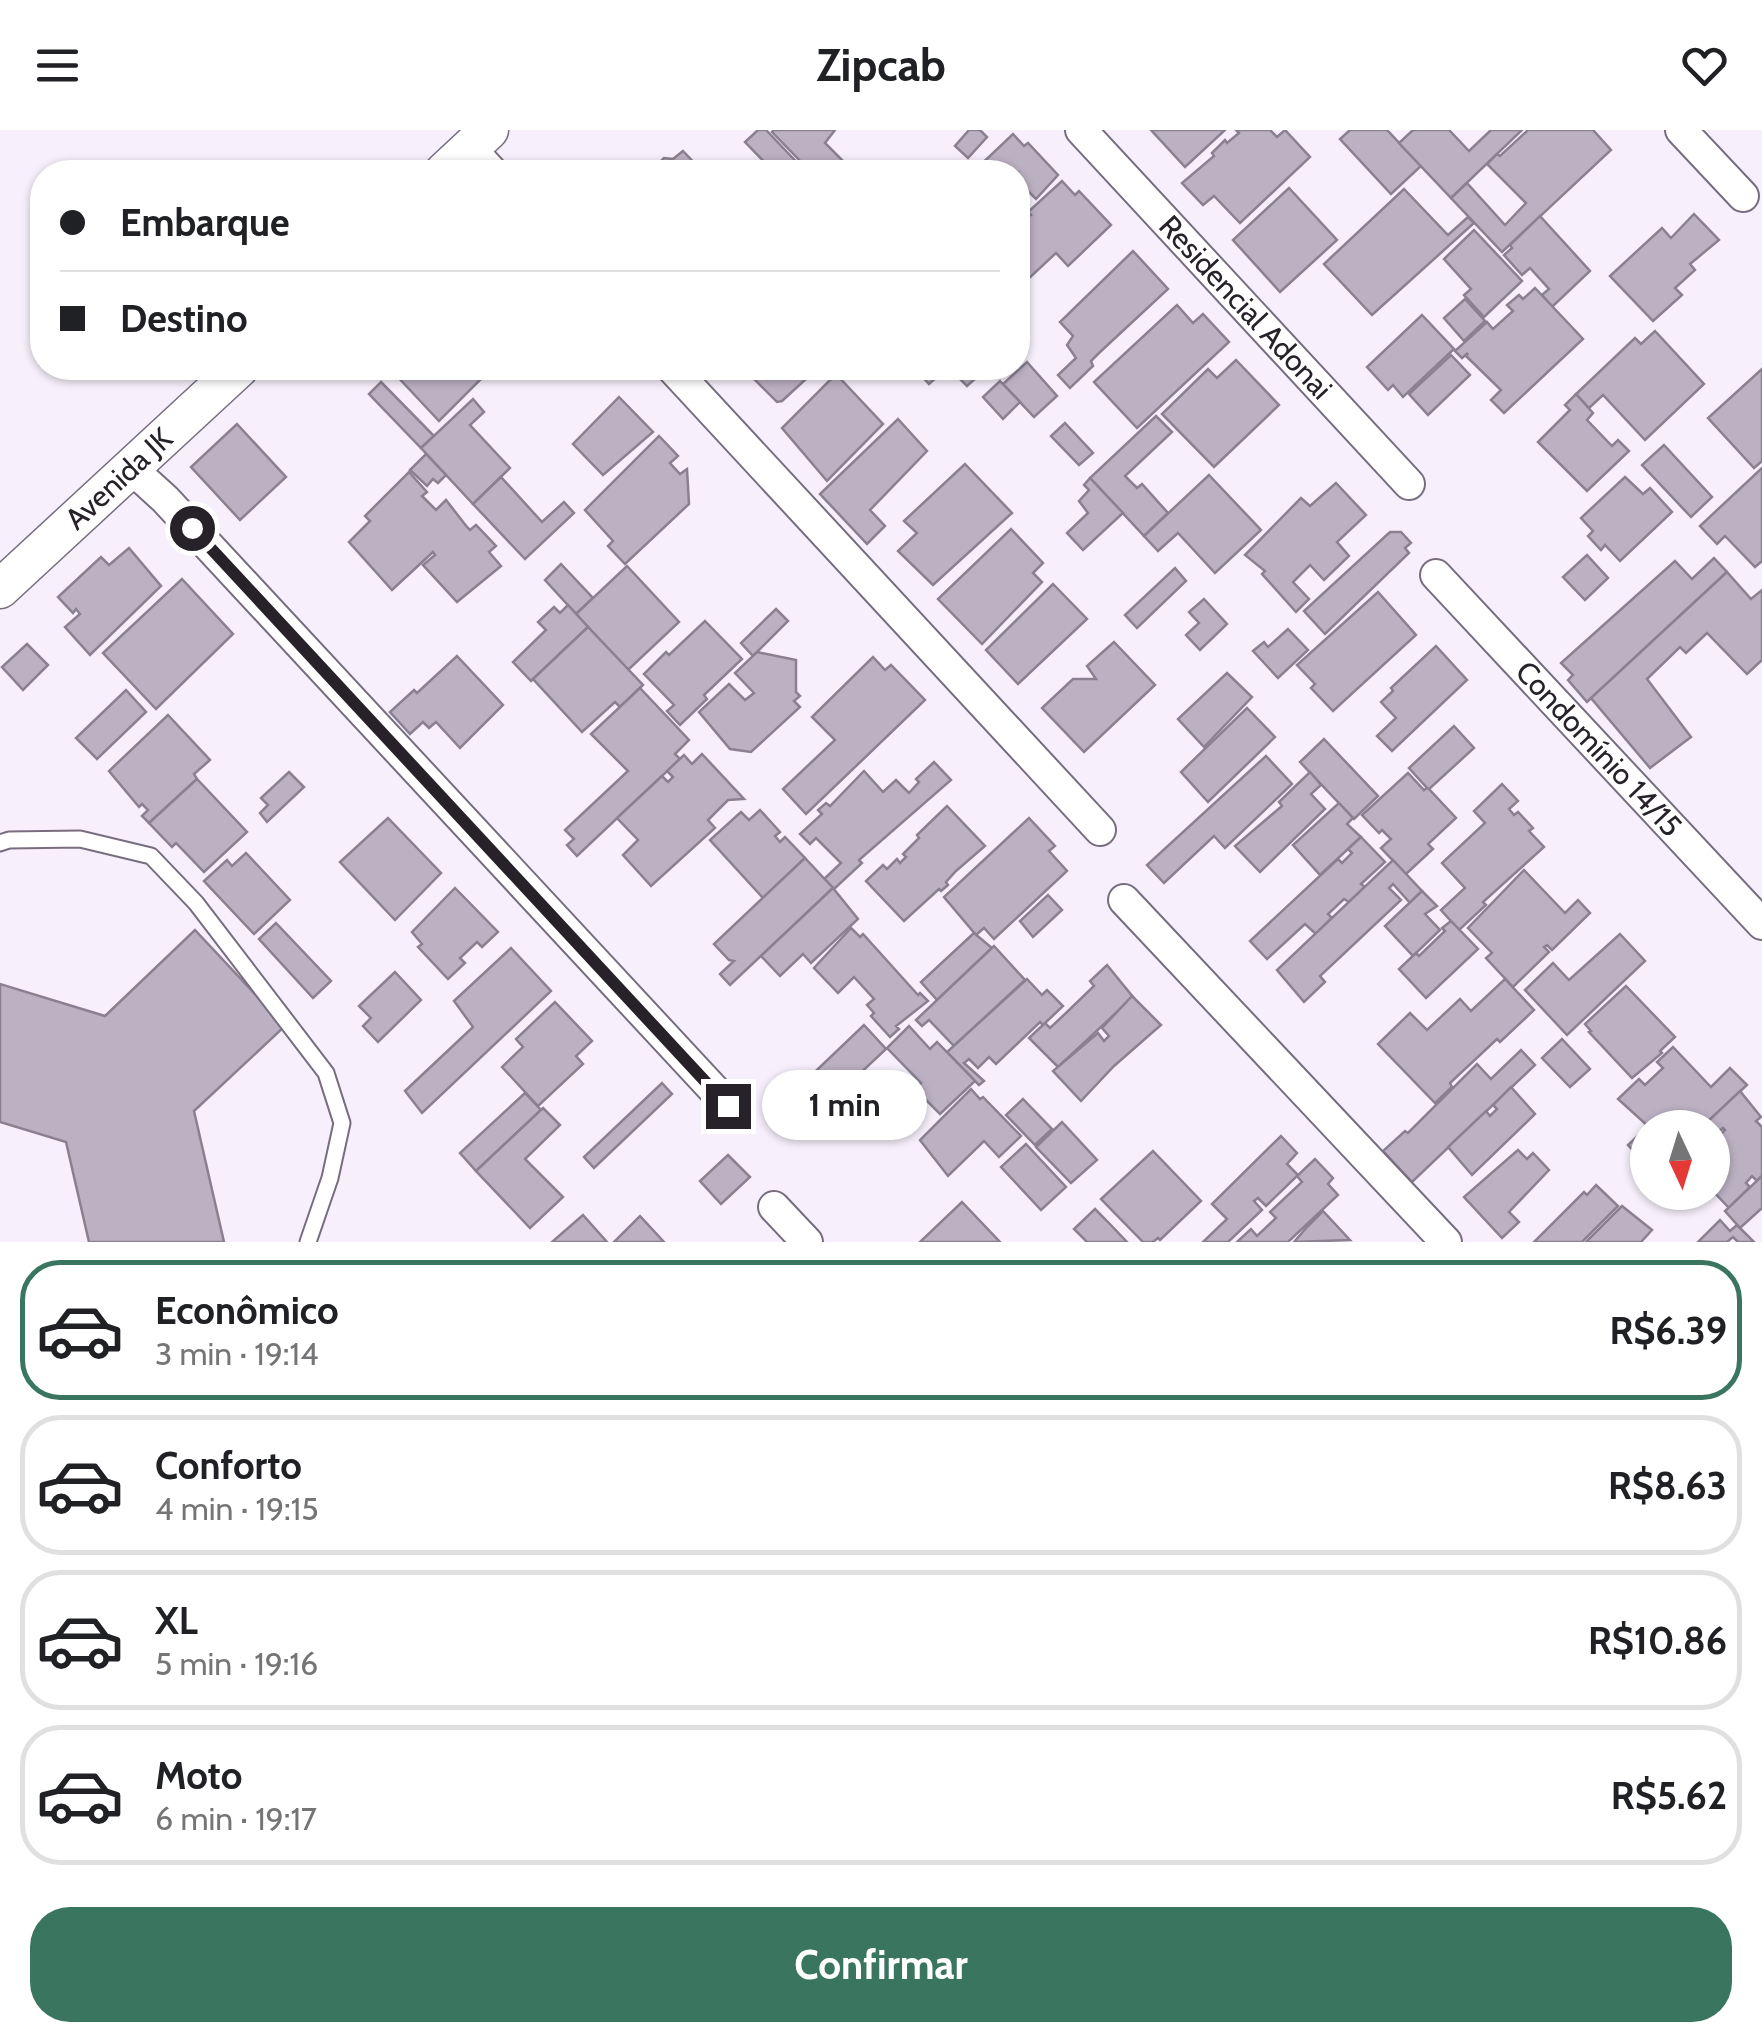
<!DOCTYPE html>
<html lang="pt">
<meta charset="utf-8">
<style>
:root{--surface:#fff;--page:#f2f2f2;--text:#202124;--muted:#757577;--line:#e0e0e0;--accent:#39755f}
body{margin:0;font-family:Cabin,sans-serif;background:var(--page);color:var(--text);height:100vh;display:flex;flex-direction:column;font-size:38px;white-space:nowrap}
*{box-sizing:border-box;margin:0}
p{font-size:32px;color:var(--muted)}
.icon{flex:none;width:55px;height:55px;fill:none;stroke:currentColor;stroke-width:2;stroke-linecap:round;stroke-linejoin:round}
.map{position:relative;height:1112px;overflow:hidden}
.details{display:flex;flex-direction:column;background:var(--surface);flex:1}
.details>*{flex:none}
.hud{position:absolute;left:30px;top:30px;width:1000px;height:220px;border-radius:40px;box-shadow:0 2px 8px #0004;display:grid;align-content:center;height:220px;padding:0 30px;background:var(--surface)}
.needle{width:65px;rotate:176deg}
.tools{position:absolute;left:1630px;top:980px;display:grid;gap:20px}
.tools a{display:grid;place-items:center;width:100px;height:100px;border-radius:50%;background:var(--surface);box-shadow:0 2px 8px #0004;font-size:50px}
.end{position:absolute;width:45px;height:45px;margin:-22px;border:12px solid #27222a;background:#fff;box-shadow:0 0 0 5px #fff}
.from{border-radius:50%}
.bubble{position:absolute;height:70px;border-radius:35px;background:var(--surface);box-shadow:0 2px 8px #0004;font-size:32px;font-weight:700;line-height:70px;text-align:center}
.hud b{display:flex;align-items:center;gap:35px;height:95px;font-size:38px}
.hud b+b{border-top:2px solid var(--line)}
.hud i{width:25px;height:25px;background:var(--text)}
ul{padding:18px 0 0;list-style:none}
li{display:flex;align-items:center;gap:30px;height:140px;margin:0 20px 15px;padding:0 10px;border:5px solid var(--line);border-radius:40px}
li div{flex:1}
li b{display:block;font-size:38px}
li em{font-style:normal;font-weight:700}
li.active{border-color:var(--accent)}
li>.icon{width:90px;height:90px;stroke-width:1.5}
.action{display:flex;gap:20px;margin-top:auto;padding:20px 30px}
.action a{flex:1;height:115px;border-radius:40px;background:var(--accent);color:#fff;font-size:40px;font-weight:700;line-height:115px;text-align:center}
header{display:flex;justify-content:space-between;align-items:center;height:130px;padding:0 30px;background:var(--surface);font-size:45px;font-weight:700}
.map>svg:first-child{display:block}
</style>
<header><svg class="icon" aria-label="menu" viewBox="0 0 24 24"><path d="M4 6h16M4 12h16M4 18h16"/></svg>Zipcab<svg class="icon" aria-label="heart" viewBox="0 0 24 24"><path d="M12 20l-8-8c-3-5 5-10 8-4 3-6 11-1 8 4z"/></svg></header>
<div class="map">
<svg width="1762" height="1112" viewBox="0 0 1762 1112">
<rect width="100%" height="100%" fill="#f7f0fc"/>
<g fill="#bcb0c3" stroke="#8a8091" stroke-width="2.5">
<polygon points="758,0 766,0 806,42 774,42 745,12"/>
<polygon points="774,0 835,0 825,13 844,32 833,42 811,42 772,2"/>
<polygon points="969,0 980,0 987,7 968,28 955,16"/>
<polygon points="1151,0 1225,0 1185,37"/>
<polygon points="1236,0 1270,0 1277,7 1285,0 1310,27 1240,93 1214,66 1203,75 1182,53 1214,26 1212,23 1225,10 1227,13 1239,3"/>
<polygon points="1350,0 1387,0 1421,36 1391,64 1340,9"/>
<polygon points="1413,0 1449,0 1469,21 1491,0 1522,0 1451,68 1399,13"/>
<polygon points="1528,0 1593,0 1611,20 1502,122 1451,68 1467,53 1505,95 1526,73 1487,34 1497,24 1500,26"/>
<polygon points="1013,4 1024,16 1028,13 1058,45 1036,69 1024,57 1018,63 1018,42 973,42"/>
<polygon points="683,21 703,42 655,42 655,37 664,28 673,29"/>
<polygon points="1062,51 1075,65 1079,61 1111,95 1068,136 1056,123 1025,152 1018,143 1018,92 1031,85 1028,82"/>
<polygon points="1289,58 1337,110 1280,162 1233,110"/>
<polygon points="1404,59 1448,105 1468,87 1474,93 1372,185 1324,134"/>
<polygon points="1694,84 1719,110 1690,134 1695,140 1675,158 1682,165 1653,191 1610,146 1662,98 1671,108"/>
<polygon points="1540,86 1590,141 1552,177 1542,165 1549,159 1530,138 1522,145 1504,125 1512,118 1510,115"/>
<polygon points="1474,100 1522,151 1484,187 1464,165 1471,159 1444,129"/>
<polygon points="1133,121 1168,159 1099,223 1091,231 1093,236 1070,258 1058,245 1076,228 1067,215 1073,206 1060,192"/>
<polygon points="1535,158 1583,209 1504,283 1491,270 1501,260 1466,226 1468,223 1462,228 1455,221 1487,192 1493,199 1513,181 1507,175 1519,165 1523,169"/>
<polygon points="1465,169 1485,191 1464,211 1444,188"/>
<polygon points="1177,175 1193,193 1203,184 1229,212 1137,298 1094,252"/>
<polygon points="1422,185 1454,219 1403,267 1393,255 1388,260 1367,237"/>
<polygon points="1655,201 1704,254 1645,310 1603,265 1589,278 1576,264 1635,208 1641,214"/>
<polygon points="1451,225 1470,245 1428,285 1409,264"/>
<polygon points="1236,230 1279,275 1214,337 1162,284 1208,239 1217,248"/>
<polygon points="1027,232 1057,266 1034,287 1003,254"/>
<polygon points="403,238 492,238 439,291 396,245"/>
<polygon points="743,238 818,238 782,271 777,272"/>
<polygon points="914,238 947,238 929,254"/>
<polygon points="949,238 987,238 967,256"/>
<polygon points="1762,239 1762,331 1754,338 1708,288"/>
<polygon points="836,244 883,294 827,351 782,298"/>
<polygon points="1000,251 1020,272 1003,289 983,267"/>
<polygon points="381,252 434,306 421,318 369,264"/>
<polygon points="1576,264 1593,283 1587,290 1612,316 1618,310 1629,321 1587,361 1538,312 1570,280 1565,275"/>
<polygon points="619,267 653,302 603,345 573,314"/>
<polygon points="473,269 484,282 470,295 510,338 473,374 421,318"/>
<polygon points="1156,286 1172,302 1125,346 1137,358 1142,354 1168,383 1144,406 1090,348"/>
<polygon points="898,289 927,321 870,380 885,396 867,414 820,364"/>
<polygon points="1065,293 1093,323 1079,335 1051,306"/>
<polygon points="237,294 286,347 240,390 191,337"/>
<polygon points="659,306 678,326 670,333 680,344 687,339 689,374 625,434 608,416 613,411 585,380"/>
<polygon points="1664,315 1712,367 1691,387 1642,335"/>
<polygon points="426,324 446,345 438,353 433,349 427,356 410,340"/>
<polygon points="965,334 1012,383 933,455 898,421 917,403 904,391"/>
<polygon points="1762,338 1762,431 1755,437 1725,406 1717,414 1700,396"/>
<polygon points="409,342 427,362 422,366 436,380 446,370 467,397 470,400 476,395 496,416 489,422 501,436 457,472 423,435 435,425 433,422 392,460 349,412 370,391 365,386"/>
<polygon points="1209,345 1261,400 1215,443 1178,403 1158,421 1144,406"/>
<polygon points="501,347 542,392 564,372 574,383 525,429 473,374"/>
<polygon points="1625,347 1643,364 1650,358 1672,382 1620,431 1605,415 1601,420 1588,406 1593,401 1581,388"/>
<polygon points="1090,348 1123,383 1083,420 1067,403 1088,383 1079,371 1089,360 1084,355"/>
<polygon points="1336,353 1366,385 1337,412 1349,426 1324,450 1310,435 1293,452 1309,469 1296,482 1262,444 1265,441 1245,425 1301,368 1310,376"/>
<polygon points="1011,399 1043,433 1033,443 1042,452 982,514 938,469"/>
<polygon points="1390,402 1401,402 1411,413 1405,418 1409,423 1325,504 1304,481"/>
<polygon points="129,418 161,456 90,525 65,497 80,484 76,479 73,483 58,467 101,427 109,435"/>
<polygon points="1587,425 1608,448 1585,470 1563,447"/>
<polygon points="1714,428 1727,442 1587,572 1568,550 1573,545 1561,533 1675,431 1692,449"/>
<polygon points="561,434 593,468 576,484 545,450"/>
<polygon points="627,436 679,492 628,540 576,484"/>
<polygon points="1175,438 1186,451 1137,498 1125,485"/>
<polygon points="1727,442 1751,469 1762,460 1762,530 1747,544 1707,503 1686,523 1680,517 1647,549 1691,607 1650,638 1591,568"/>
<polygon points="182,449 233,504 156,579 103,523"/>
<polygon points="1053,454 1087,489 1018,554 986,520"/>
<polygon points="1378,462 1416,505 1333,581 1311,558 1315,554 1297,535"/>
<polygon points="1204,469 1227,494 1200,520 1186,505 1199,493 1189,482"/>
<polygon points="568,475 588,497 531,551 513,532 546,500 538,492 554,477 560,483"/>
<polygon points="776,479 788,491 753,526 741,513"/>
<polygon points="705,491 742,529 704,565 707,569 680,595 667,581 674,575 644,544 666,522 669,525"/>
<polygon points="588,497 643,555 620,577 615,572 582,602 533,549"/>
<polygon points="1288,499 1308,520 1278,548 1253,521 1264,512 1268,517"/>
<polygon points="1114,512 1155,555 1084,622 1042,578 1073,549 1096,549 1087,536"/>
<polygon points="27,514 48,535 23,560 2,537"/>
<polygon points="1436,516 1467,550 1392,621 1377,606 1396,588 1381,572 1393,561 1391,558"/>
<polygon points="757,522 796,530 796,562 800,566 794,571 800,577 751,622 730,619 699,582 729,554 745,570 754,563 735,543"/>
<polygon points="457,526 503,575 460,618 436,592 429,598 423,592 410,604 390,582 414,560 417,563"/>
<polygon points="873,527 885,540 891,535 925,570 806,684 783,659 835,610 812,587"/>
<polygon points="1227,543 1252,567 1204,617 1178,589"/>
<polygon points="640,558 689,610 675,624 680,629 577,726 567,715 574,709 565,700 628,641 591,604"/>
<polygon points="126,560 146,582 97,629 76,608"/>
<polygon points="1247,578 1275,607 1208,672 1181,642"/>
<polygon points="168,585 210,630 194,644 197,649 149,693 142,686 148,680 142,674 139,677 109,641"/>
<polygon points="1454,596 1474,618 1429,659 1456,688 1428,714 1433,719 1406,744 1381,718 1391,709 1382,700 1379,703 1362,685 1408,643 1424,660 1427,658 1409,638"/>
<polygon points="1324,609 1378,666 1354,689 1300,632"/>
<polygon points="702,624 744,669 728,670 708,690 715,698 651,756 623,725 638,710 617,688 662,646 668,652 673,647 667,641 684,625 692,634"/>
<polygon points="1266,626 1292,654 1225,718 1214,706 1164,753 1147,735"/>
<polygon points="934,632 951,650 859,730 862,733 834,759 824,749 841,733 816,708 810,714 800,704 822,684 818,680 826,673 830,676 864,641 883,662 896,650 909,663 919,652 916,649"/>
<polygon points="289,642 304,657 267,692 260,683 268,675 261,668"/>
<polygon points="1310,642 1321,655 1311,664 1325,679 1260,742 1235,716 1282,676 1279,672"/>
<polygon points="197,649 247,702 204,742 176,713 172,717 149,693"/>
<polygon points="1502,654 1518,671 1509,679 1514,685 1518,682 1533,698 1529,701 1544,717 1483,772 1486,775 1459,800 1441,780 1465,758 1442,733 1485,693 1474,681"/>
<polygon points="1339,673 1353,688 1347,694 1361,707 1320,745 1293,715"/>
<polygon points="947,676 985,716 956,741 946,752 948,755 941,761 939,759 904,791 866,751 883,735 887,739 897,729 900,733 906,727 903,724 919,708 917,705"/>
<polygon points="760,680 780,702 775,706 780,712 785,707 805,728 763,768 710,710 741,682 749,690"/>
<polygon points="388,688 441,743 395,790 340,732"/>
<polygon points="1029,688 1055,716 1049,721 1067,741 994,809 984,798 976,805 944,767"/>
<polygon points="1361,707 1385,732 1361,754 1365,757 1349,772 1344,769 1328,784 1332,788 1316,804 1305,794 1267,829 1250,811 1338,729 1342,733 1352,723 1348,719"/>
<polygon points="246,723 290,770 254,804 204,751 227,730 232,736"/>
<polygon points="805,728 833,758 730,855 720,844 734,831 729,830 714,814"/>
<polygon points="1393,730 1422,761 1410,773 1393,754 1389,758 1401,770 1320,846 1325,852 1304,872 1277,840"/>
<polygon points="1524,740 1565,783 1578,770 1590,783 1552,820 1547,815 1544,817 1549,822 1513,857 1486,828 1492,823 1468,798"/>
<polygon points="455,758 498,802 482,817 477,812 460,828 465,833 448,849 418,817 422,814 412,802"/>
<polygon points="833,758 858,789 811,833 803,824 780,846 761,826"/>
<polygon points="1422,761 1437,776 1425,784 1440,800 1413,826 1385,796"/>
<polygon points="1048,765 1062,780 1033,807 1020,791"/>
<polygon points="1451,791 1478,819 1426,868 1399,839 1416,823 1419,826 1445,801 1442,798"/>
<polygon points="276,793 331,851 313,868 259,809"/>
<polygon points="851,798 860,807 863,804 918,865 920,863 928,871 896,896 899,899 890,907 871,886 874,883 867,875 874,869 854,847 838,863 814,838"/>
<polygon points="195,800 285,896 194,981 224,1112 89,1112 66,1012 0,992 0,854 105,886"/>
<polygon points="974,803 992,818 937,870 921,852"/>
<polygon points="1620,804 1645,831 1567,905 1525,860 1553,833 1569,850"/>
<polygon points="994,816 1025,850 954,916 929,890 922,896 916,890"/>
<polygon points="511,818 551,861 422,983 405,961 473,897 454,871"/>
<polygon points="1107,835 1133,867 1058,937 1029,908 1045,893 1050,898 1066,883 1094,856 1090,851"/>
<polygon points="395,842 421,870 378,912 363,896 371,888 359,876"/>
<polygon points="1027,849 1042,865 1047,860 1063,876 1043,895 1040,892 996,934 989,927 978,938 969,929 964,933 984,951 979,955 947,922"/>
<polygon points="1505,849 1534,880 1500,912 1497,909 1450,953 1452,957 1435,973 1378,914 1410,883 1427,900 1460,869 1471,881"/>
<polygon points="1626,856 1675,907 1660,921 1662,923 1632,948 1589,902 1591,901 1585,894"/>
<polygon points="1132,866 1161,895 1114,936 1081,971 1053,941 1098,903 1104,911 1109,906 1102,898"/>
<polygon points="555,872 592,911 576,926 583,934 538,976 502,937 523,917 516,909"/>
<polygon points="864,895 886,919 800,1000 778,977"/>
<polygon points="909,896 930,919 937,912 975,951 940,984 915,959 921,953 887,918"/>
<polygon points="1562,909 1590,939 1570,957 1542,928"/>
<polygon points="1673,917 1711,957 1730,938 1747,955 1701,998 1650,998 1618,969 1639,949 1645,955 1663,938 1657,932"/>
<polygon points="1521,920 1535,935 1412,1052 1383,1021 1405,1001 1408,1003 1477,934 1491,949"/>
<polygon points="662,953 672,964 594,1038 584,1027"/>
<polygon points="1511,957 1535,984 1472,1045 1448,1017 1486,981 1490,986 1497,979 1493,975"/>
<polygon points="971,959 980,969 983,967 1021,1006 999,1027 984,1011 948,1046 920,1010"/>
<polygon points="1740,961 1761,987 1756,991 1762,997 1762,1046 1757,1051 1752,1046 1746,1053 1750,1057 1729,1078 1712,1060 1712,1012 1725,1000 1723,998 1712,1007 1712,998 1701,998"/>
<polygon points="525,963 541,980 476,1041 460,1023"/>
<polygon points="1023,969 1052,999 1035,1015 1006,985"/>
<polygon points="543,978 560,995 525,1029 563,1067 530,1098 476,1041"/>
<polygon points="1062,992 1097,1030 1071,1053 1036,1017"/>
<polygon points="1646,998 1648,1000 1648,1037 1628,1015"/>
<polygon points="1281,1006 1297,1023 1287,1034 1298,1045 1266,1076 1258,1068 1254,1071 1262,1080 1228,1112 1203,1112 1227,1089 1212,1074"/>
<polygon points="1026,1014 1066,1057 1041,1080 1001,1037"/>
<polygon points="1518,1020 1527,1029 1533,1023 1549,1040 1509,1082 1519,1092 1502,1108 1464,1067"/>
<polygon points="1153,1021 1201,1071 1160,1110 1158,1108 1153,1112 1143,1112 1101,1069"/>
<polygon points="728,1025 750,1047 721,1074 700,1051"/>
<polygon points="1315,1029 1333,1048 1328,1054 1338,1065 1288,1112 1237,1112 1251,1099 1257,1106 1276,1088 1270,1082 1302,1052 1297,1046"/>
<polygon points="1762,1046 1762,1078 1740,1098 1725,1081"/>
<polygon points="1596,1055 1618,1076 1582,1112 1534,1112 1584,1062 1587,1065"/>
<polygon points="962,1072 1000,1112 920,1112"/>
<polygon points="1622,1076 1652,1100 1641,1112 1586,1112"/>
<polygon points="1095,1079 1107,1091 1127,1112 1087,1112 1074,1099"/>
<polygon points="1323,1081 1350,1110 1294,1112 1307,1097"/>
<polygon points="583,1085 607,1112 552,1112"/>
<polygon points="640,1086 664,1112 614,1112"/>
<polygon points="1720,1090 1730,1101 1737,1095 1754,1112 1738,1112 1733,1107 1727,1112 1698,1112"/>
</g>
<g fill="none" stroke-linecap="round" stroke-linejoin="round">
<defs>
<polyline id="service" points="0,713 9,710 80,709 151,726 196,773 326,943 342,993 330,1048 308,1112"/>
<g id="minor">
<path id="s1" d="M1081 0 1409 354"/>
<polyline points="1681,0 1743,66"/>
<polyline points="470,18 492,42"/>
<polyline points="672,238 1100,700"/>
<polyline points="132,339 165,369 729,976"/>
<path id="s2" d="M1436 445 1762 794"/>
<polyline points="1124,770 1446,1112"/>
<polyline points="774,1077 807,1112"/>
</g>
<g id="tertiary">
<polyline points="444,42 489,0"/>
<path id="s3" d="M0 459 239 238"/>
</g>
</defs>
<use href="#service" stroke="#786d7f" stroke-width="19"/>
<use href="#minor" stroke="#786d7f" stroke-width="34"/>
<use href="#tertiary" stroke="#786d7f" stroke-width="41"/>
<use href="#service" stroke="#fff" stroke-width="15"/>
<use href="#minor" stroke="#fff" stroke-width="30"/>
<use href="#tertiary" stroke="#fff" stroke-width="38"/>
</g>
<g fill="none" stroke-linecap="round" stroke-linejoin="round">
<polyline stroke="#27222a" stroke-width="12" points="192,398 728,976"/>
</g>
<g text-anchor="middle" stroke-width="10" stroke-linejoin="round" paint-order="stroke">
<g font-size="30" fill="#27222a" stroke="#f7f0fc">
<text dy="10" stroke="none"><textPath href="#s1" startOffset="242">Residencial Adonai</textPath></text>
<text dy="10" stroke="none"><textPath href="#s3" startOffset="162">Avenida JK</textPath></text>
<text dy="10" stroke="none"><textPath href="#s2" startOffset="238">Condomínio 14/15</textPath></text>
</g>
</g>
</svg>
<div class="tools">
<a><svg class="needle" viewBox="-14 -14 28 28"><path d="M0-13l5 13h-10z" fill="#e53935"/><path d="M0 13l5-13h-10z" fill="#757577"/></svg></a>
</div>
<i class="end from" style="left:192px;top:398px"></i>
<i class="end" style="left:728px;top:976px"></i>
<div class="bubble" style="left:762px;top:940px;width:165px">1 min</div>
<div class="hud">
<b><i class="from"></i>Embarque</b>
<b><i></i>Destino</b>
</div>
</div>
<section class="details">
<ul>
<li class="active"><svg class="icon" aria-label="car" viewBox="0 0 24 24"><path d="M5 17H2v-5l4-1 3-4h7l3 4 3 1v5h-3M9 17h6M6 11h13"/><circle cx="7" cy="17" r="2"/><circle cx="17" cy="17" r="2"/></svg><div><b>Econômico</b><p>3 min · 19:14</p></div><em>R$6.39</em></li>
<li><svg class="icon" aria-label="car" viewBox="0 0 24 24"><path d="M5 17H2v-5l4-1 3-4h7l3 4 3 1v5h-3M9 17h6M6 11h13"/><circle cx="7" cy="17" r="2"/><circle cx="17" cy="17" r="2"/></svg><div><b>Conforto</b><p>4 min · 19:15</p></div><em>R$8.63</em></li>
<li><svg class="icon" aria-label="car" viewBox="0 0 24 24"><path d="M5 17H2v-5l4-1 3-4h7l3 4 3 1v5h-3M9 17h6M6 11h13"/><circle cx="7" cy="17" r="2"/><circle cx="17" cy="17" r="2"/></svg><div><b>XL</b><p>5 min · 19:16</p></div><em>R$10.86</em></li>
<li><svg class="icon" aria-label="car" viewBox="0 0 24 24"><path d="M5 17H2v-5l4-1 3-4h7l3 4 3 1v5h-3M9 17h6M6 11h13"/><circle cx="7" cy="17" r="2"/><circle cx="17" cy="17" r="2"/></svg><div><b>Moto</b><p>6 min · 19:17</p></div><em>R$5.62</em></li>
</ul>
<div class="action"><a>Confirmar</a></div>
</section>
